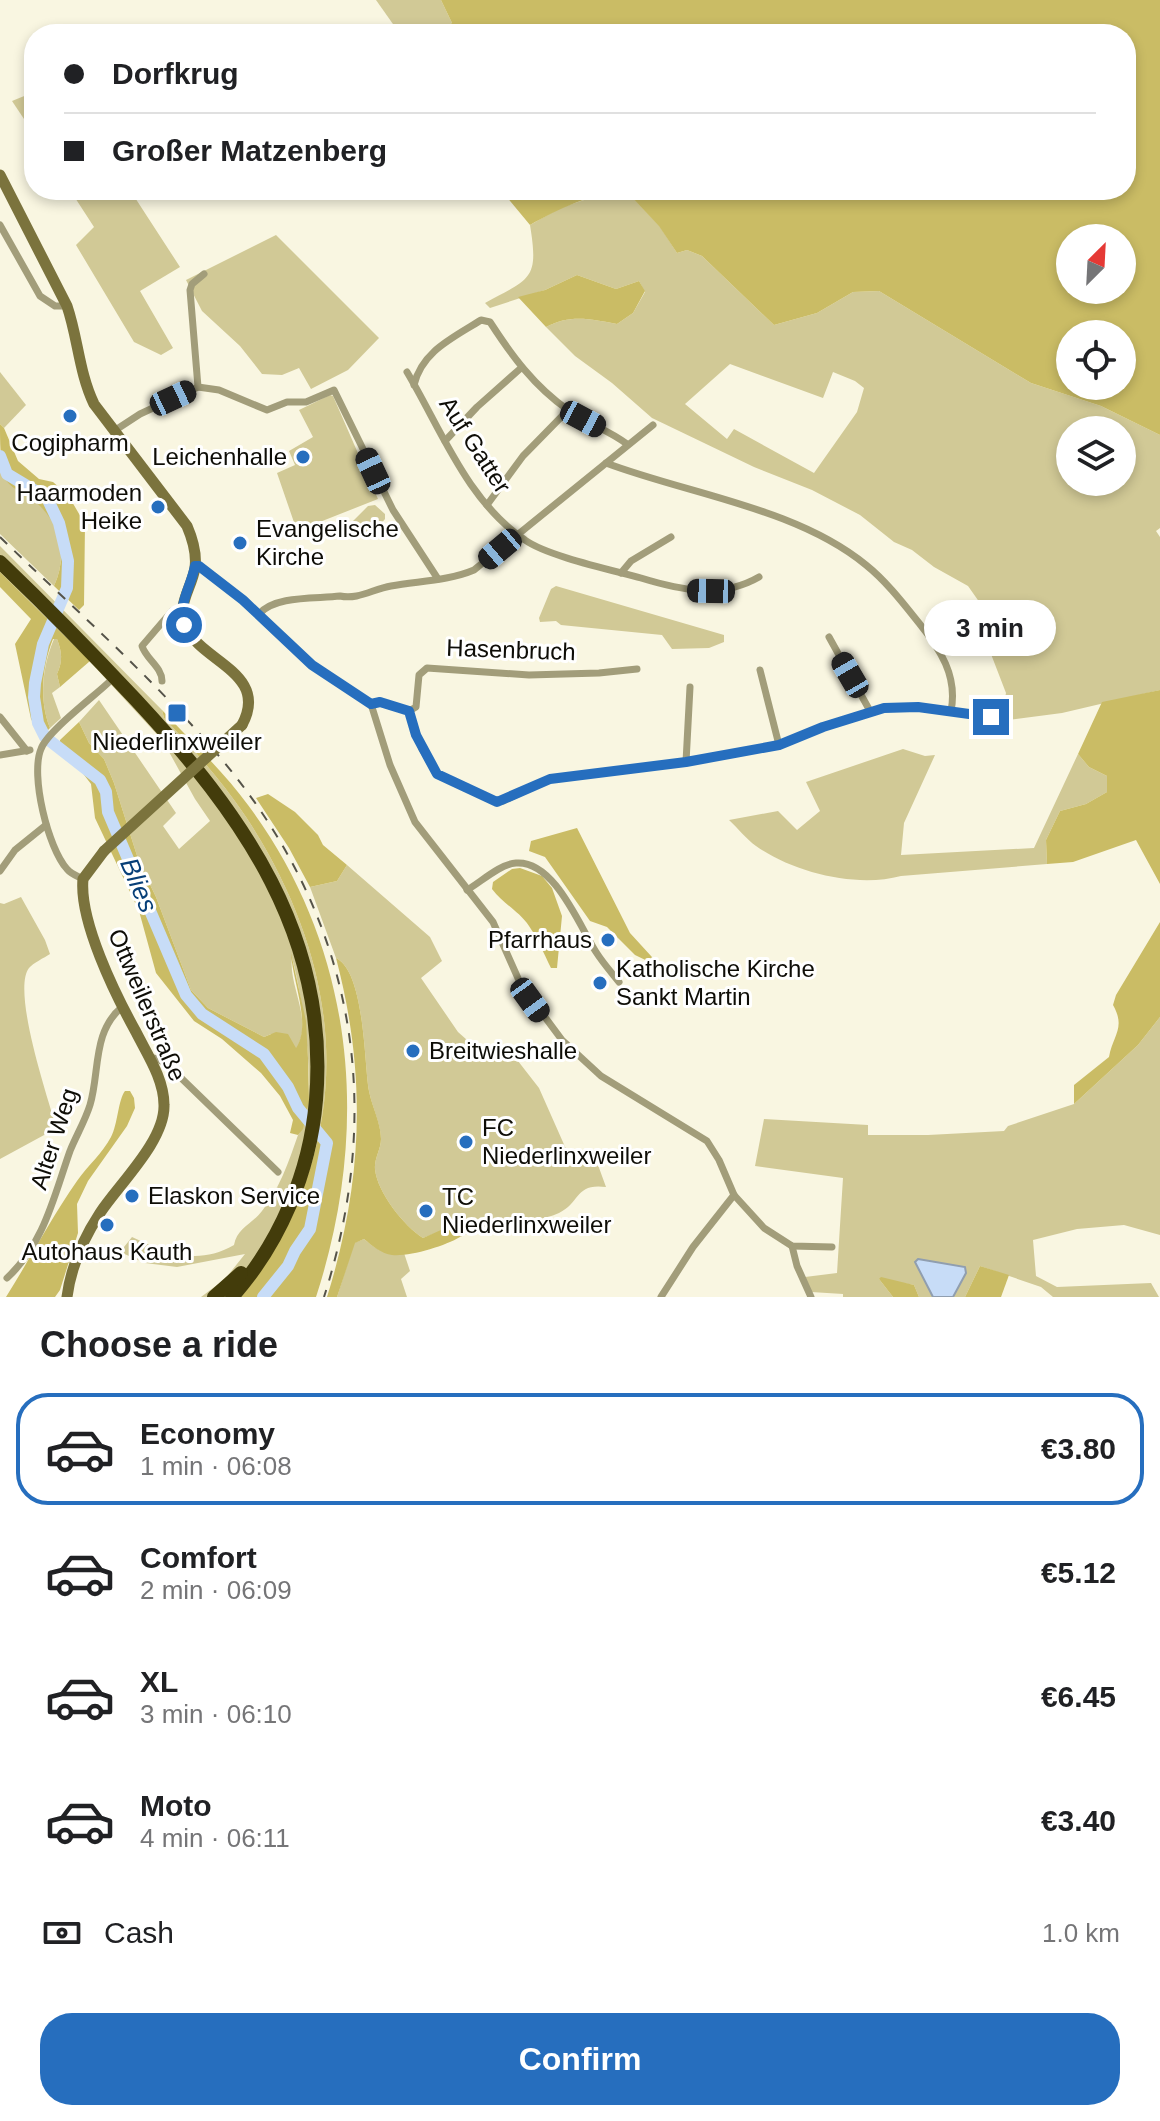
<!DOCTYPE html>
<meta charset="utf-8">
<style>
:root{--surface:#fff;--page:#f6f6f6;--text:#202124;--muted:#757577;--line:#e0e0e0;--accent:#266ebe}
body{margin:0;font-family:Arial,sans-serif;background:var(--page);color:var(--text);height:100vh;display:flex;flex-direction:column;font-size:30px;white-space:nowrap}
*{box-sizing:border-box;margin:0}
p{font-size:26px;color:var(--muted)}
.icon{flex:none;width:44px;height:44px;fill:none;stroke:currentColor;stroke-width:2;stroke-linecap:round;stroke-linejoin:round}
.map{position:relative;height:1297px;overflow:hidden}
.side{display:flex;flex-direction:column;background:var(--surface);flex:1}
.side>*{flex:none}
.guide{position:absolute;left:24px;top:24px;width:1112px;height:176px;border-radius:32px;box-shadow:0 4px 12px #0003;display:grid;align-content:center;height:176px;padding:0 40px;background:var(--surface)}
.needle{width:52px;rotate:24deg}
.controls{position:absolute;left:1056px;top:224px;display:grid;gap:16px}
.controls a{display:grid;place-items:center;width:80px;height:80px;border-radius:50%;background:var(--surface);box-shadow:0 4px 12px #0003;font-size:40px}
.end{position:absolute;width:36px;height:36px;margin:-18px;border:10px solid #266ebe;background:#fff;box-shadow:0 0 0 4px #fff}
.from{border-radius:50%}
.bubble{position:absolute;height:56px;border-radius:28px;background:var(--surface);box-shadow:0 4px 12px #0003;font-size:26px;font-weight:700;line-height:56px;text-align:center}
.car{position:absolute;width:24px;height:48px;margin:-24px -12px;border-radius:10px;box-shadow:0 0 6px 2px #0007;background:linear-gradient(#222 24%,#8ab4d8 0 40%,#222 0 76%,#8ab4d8 0 86%,#222 0)}
.guide b{display:flex;align-items:center;gap:28px;height:76px;font-size:30px}
.guide b+b{border-top:2px solid var(--line)}
.guide i{width:20px;height:20px;background:var(--text)}
ul{padding:0;list-style:none}
li{display:flex;align-items:center;gap:24px;height:112px;margin:0 16px 12px;padding:0 24px;border:4px solid transparent;border-radius:32px}
li div{flex:1}
li b{display:block;font-size:30px}
li em{font-style:normal;font-weight:700}
li.on{border-color:var(--accent)}
li>.icon{width:72px;height:72px;stroke-width:1.5}
h2{padding:0 40px;font-size:36px;line-height:96px}
.pay{display:flex;align-items:center;gap:20px;height:88px;padding:0 40px;font-size:30px}
.pay p{margin-inline-start:auto}
.action{display:flex;gap:16px;margin-top:auto;padding:16px 40px}
.action a{flex:1;height:92px;border-radius:32px;background:var(--accent);color:#fff;font-size:32px;font-weight:700;line-height:92px;text-align:center}
.map>svg:first-child{display:block}
</style>
<div class="map">
<svg width="1160" height="1297" viewBox="0 0 1160 1297">
<rect width="100%" height="100%" fill="#f9f6e1"/>
<g fill="#d1c996" fill-rule="evenodd">
<polygon points="376,0 441,0 452,23 431,34 400,34"/>
<polygon points="34,92 34,134 12,101"/>
<polygon points="70,190 130,190 180,267 140,291 173,348 161,355 134,342 76,245 94,227"/>
<path d="M608 192H627L659 225 677 253 687 250 702 256 774 325 817 313 853 292 879 291 1031 383 1101 406 1160 435V528L1156 531 1160 537V690L1062 713 1000 721 1006 693 979 623 987 613 968 586 934 567 912 550 894 542 860 515 812 490 754 467 652 418 612 383 575 356 546 327C570 314 591 319 617 324L633 313 645 292 639 281 616 289 577 275 545 290 490 308 485 303C531 278 539 280 530 225L560 208ZM730 364 823 398 833 372 855 381 864 388 857 412 814 473 734 429 727 439 685 404ZM1070 430H1122V482H1070Z"/>
<polygon points="276,235 379,338 348,370 311,389 299,368 282,375 262,374 240,346 202,311 186,280"/>
<polygon points="0,372 26,405 4,428 0,424"/>
<polygon points="330,395 333,396 378,499 297,531 277,473 295,465 289,451 313,437 299,410"/>
<path d="M0 467C8 486 26 491 40 505 62 527 67 558 54 586L0 534Z"/>
<polygon points="375,505 385,514 385,519 374,532 368,531 363,534 357,531 353,521 368,506"/>
<path d="M0 546 162 710 164 718C193 749 222 781 246 817 349 974 359 1146 241 1297H201L225 1279 245 1254 177 1267 145 1263 120 1252 132 1237C167 1253 197 1266 234 1245 237 1228 252 1224 262 1211 279 1190 289 1161 298 1135 321 1108 302 993 292 958 288 985 314 1022 296 1049L271 1034 264 1037 208 1008 191 990 156 897 139 862 114 783 104 759 89 743 79 722 99 700 176 813 163 826 179 849 210 821 195 799 163 741 59 628 0 572Z"/>
<polygon points="556,586 724,635 724,642 709,648 672,649 662,635 561,625 556,621 540,622 539,618 551,589"/>
<path d="M54 639H57C62 652 63 661 57 674L60 687 52 693 61 718 50 728C39 700 42 667 54 639Z"/>
<path d="M903 749 925 756 935 755 904 823 901 855 1034 848 1078 754 1089 767 1107 776V792L1086 804 1060 811 1046 840 1047 864 901 876C857 888 794 873 756 846 746 839 738 828 729 820L778 811 797 830 820 811 806 782Z"/>
<path d="M347 865 430 937 442 961 421 978 458 1032 467 1040 468 1061 481 1045 500 1060 518 1061 539 1088 570 1158 598 1165 606 1187C575 1183 581 1202 559 1213 539 1222 517 1220 496 1224 484 1225 471 1233 460 1237L462 1223 423 1238C404 1226 377 1192 375 1169 374 1159 381 1149 381 1139 381 1124 372 1107 369 1091 364 1063 365 972 336 958L310 887 337 881Z"/>
<path d="M21 897 45 940 50 954C44 958 33 963 29 968 12 990 46 1092 54 1120L46 1134 0 1159V903L4 904Z"/>
<polygon points="1160,1017 1160,1235 1124,1225 1077,1229 1033,1240 1036,1276 1057,1287 1151,1283 1159,1297 1053,1297 1041,1287 980,1266 965,1297 919,1297 914,1285 879,1279 893,1297 843,1297 843,1294 811,1292 805,1277 837,1273 843,1178 755,1166 764,1119 868,1125 868,1135 928,1135 1004,1131 1008,1126 1074,1104 1138,1045"/>
<path d="M364 1239C377 1250 387 1256 404 1253L410 1271 401 1279 407 1297H337L354 1243Z"/>
</g>
<g fill="#cabc65" fill-rule="evenodd">
<path d="M441 0H1160V435L1101 406 1031 383 879 291 853 292 817 313 774 325 702 256 687 250 677 253 659 226 627 192C595 191 558 209 530 225L501 190H1126V34H431L452 23ZM1070 238H1122V290H1070ZM1070 334H1122V386H1070Z"/>
<path d="M577 275 616 289 639 281 645 291 633 313 617 324C591 319 570 314 546 327L518 297 545 290Z"/>
<path d="M0 424 4 428 18 461 39 479 53 482 68 495 85 524 84 605 79 610 54 586C67 558 62 528 40 506 30 495 14 492 5 479 0 465 0 440 0 424Z"/>
<path d="M0 572 90 661 60 687 57 674C63 661 62 652 57 639H53C42 667 39 700 50 728L41 737 31 719 15 644 31 619 0 587Z"/>
<polygon points="1160,690 1160,884 1136,840 1073,862 1047,864 1046,840 1060,811 1086,804 1107,792 1107,776 1089,767 1078,754 1102,702"/>
<path d="M162 710C191 741 223 771 248 805 356 950 371 1128 316 1297H241C359 1146 349 974 246 817 222 781 193 749 164 718Z"/>
<path d="M79 722 89 743 104 759 114 783 139 862 156 897 191 990 208 1008 264 1037 276 1032 288 1034 296 1048C312 1025 292 980 291 953L306 1021 308 1058 309 1102 303 1129 298 1135 290 1133 293 1120 280 1096 261 1073 222 1039 194 1021 156 973 139 911 95 818 91 784 75 763 60 754V740Z"/>
<polygon points="268,794 295,812 318,835 323,845 347,865 337,881 310,887 289,848 256,798"/>
<polygon points="577,828 630,933 662,968 635,955 607,927 590,921 545,857 529,851 531,841"/>
<path d="M520 868 542 876 552 888 562 916 557 968H551C544 954 538 939 529 926 519 911 503 904 492 889L493 882 512 869Z"/>
<path d="M1160 922V1017L1138 1045 1074 1104V1085L1109 1057C1113 1035 1126 1028 1113 1005L1116 995Z"/>
<path d="M336 958C365 972 364 1063 369 1091 372 1107 381 1123 381 1139 381 1149 374 1159 375 1169 377 1192 404 1226 423 1238L450 1226 456 1218 462 1223 460 1237C445 1246 409 1257 392 1255 382 1254 371 1245 364 1239L355 1243 337 1297H327C363 1182 367 1075 336 958Z"/>
<path d="M125 1091H130L134 1098 135 1108 127 1126 88 1181 77 1204 78 1233 60 1290 55 1297H6C30 1259 51 1218 77 1181 88 1165 102 1154 111 1137 118 1124 118 1100 125 1091Z"/>
<polygon points="980,1266 1009,1275 1001,1297 965,1297"/>
<polygon points="881,1277 914,1285 919,1297 893,1297 879,1279"/>
</g>
<polygon fill="#c7dcf7" stroke="#909eaf" stroke-width="2" points="918,1259 965,1267 966,1273 953,1297 933,1297 915,1262"/>
<g fill="none" stroke-linecap="round" stroke-linejoin="round">
<polyline stroke="#c7dcf7" stroke-width="12" points="0,456 7,474 47,498 59,523 68,561 67,588 43,644 35,683 34,697 38,723 45,737 100,780 106,792 108,812 186,995 202,1014 264,1054 288,1087 298,1108 327,1143 310,1229 295,1251 288,1266 263,1297"/>
<g stroke="#a29d7a" stroke-width="7">
<polyline points="0,225 40,296 55,306 67,306"/>
<path d="M407 372C441 429 467 501 525 540 547 556 612 570 641 578 680 590 721 599 759 577"/>
<path d="M414 385C422 351 453 338 481 320L490 322C512 356 534 386 568 410 586 423 609 430 627 444"/>
<polyline points="198,387 190,290 192,284 204,274"/>
<polyline points="114,431 140,414 198,387 219,390 267,410 287,402 306,402 334,390 393,510 438,579"/>
<polyline points="445,441 477,407 521,368"/>
<path d="M606 463C688 494 797 508 866 565 886 581 903 603 919 623 940 649 958 676 951 711"/>
<polyline points="487,505 523,456 568,410"/>
<polyline points="195,566 204,569 243,600 312,665 371,704 390,765 415,822 493,922 521,985 562,1040 601,1076 707,1141 719,1160 734,1195 764,1228 792,1246 832,1247"/>
<polyline points="621,573 631,561 671,537"/>
<path d="M259 614C275 595 317 599 340 596 358 600 373 589 391 586 418 581 448 581 474 570L653 425"/>
<polyline points="829,637 870,711"/>
<polyline points="760,670 779,745"/>
<path d="M162 681C162 667 146 659 142 646L172 611 182 607"/>
<polyline points="371,704 380,702 409,711 422,749 437,774 497,802 503,801 550,779 686,762 779,745 823,727 884,708 918,707 991,717"/>
<polyline points="409,711 416,707 419,675 427,668 529,675 599,673 637,669"/>
<polyline points="0,717 27,751"/>
<polyline points="0,755 30,750"/>
<polyline points="686,762 690,687"/>
<polyline points="0,871 15,850 46,825"/>
<path d="M83 879C77 876 71 874 67 869 48 848 30 775 41 749 47 732 92 698 108 683"/>
<path d="M467 890C481 882 500 864 516 863 554 860 579 925 596 952 603 963 611 972 619 982"/>
<polyline points="148,1056 160,1060 178,1075 278,1172"/>
<polyline points="792,1246 797,1266 811,1297"/>
<path d="M7 1278C44 1244 54 1196 70 1151 76 1136 85 1121 90 1105 100 1072 92 1032 122 1007"/>
<polyline points="661,1297 693,1247 734,1195"/>
</g>
<g stroke="#7b733d" stroke-width="11">
<path d="M0 175 67 306C78 338 79 373 94 404L187 526C193 540 197 553 195 568 191 590 176 605 186 627 201 662 270 673 242 725"/>
<path d="M67 1297C71 1266 83 1239 100 1213 119 1184 165 1141 164 1105 164 1079 147 1054 136 1032 115 994 79 921 83 879L104 851"/>
</g>
<g stroke="#433c0b" stroke-width="14">
<path d="M0 562C47 607 92 653 136 700 242 814 330 936 316 1100 310 1172 280 1243 232 1297"/>
<polyline points="214,1297 241,1273"/>
</g>
<path stroke="#555349" stroke-width="2" stroke-dasharray="10 10" stroke-linecap="butt" d="M0 537C75 610 156 680 223 761 354 918 386 1103 324 1297"/>
<polyline stroke="#7b733d" stroke-width="11" points="104,851 242,725"/>
</g>
<g fill="none" stroke-linecap="round" stroke-linejoin="round">
<path stroke="#266ebe" stroke-width="10" d="M184 625C178 603 191 587 195 566H199L243 600 312 665 371 704 380 702 409 711 416 735 437 774 497 802 550 779 686 762 779 745 823 727 884 708 918 707 991 717"/>
</g>
<g fill="#266ebe" stroke="#fff" stroke-width="3">
<circle cx="70" cy="416" r="8"/>
<circle cx="303" cy="457" r="8"/>
<circle cx="158" cy="507" r="8"/>
<circle cx="240" cy="543" r="8"/>
<rect x="167" y="703" width="20" height="20" rx="4"/>
<circle cx="608" cy="940" r="8"/>
<circle cx="600" cy="983" r="8"/>
<circle cx="413" cy="1051" r="8"/>
<circle cx="466" cy="1142" r="8"/>
<circle cx="132" cy="1196" r="8"/>
<circle cx="426" cy="1211" r="8"/>
<circle cx="107" cy="1225" r="8"/>
</g>
<g text-anchor="middle" stroke-width="6" stroke-linejoin="round" paint-order="stroke">
<g font-size="24" fill="#0e0d07" stroke="#fff" text-anchor="start">
<text x="70" y="451" text-anchor="middle">Cogipharm</text>
<text x="287" y="465" text-anchor="end">Leichenhalle</text>
<text x="142" y="501" text-anchor="end">Haarmoden<tspan x="142" dy="28">Heike</tspan></text>
<text x="256" y="537">Evangelische<tspan x="256" dy="28">Kirche</tspan></text>
<text x="177" y="750" text-anchor="middle">Niederlinxweiler</text>
<text x="592" y="948" text-anchor="end">Pfarrhaus</text>
<text x="616" y="977">Katholische Kirche<tspan x="616" dy="28">Sankt Martin</tspan></text>
<text x="429" y="1059">Breitwieshalle</text>
<text x="482" y="1136">FC<tspan x="482" dy="28">Niederlinxweiler</tspan></text>
<text x="148" y="1204">Elaskon Service</text>
<text x="442" y="1205">TC<tspan x="442" dy="28">Niederlinxweiler</tspan></text>
<text x="107" y="1260" text-anchor="middle">Autohaus Kauth</text>
</g>
<g font-size="24" fill="#0e0d07" stroke="#fff">
<text transform="translate(475 445) rotate(57)" y="8">Auf Gatter</text>
<text transform="translate(511 650) rotate(2)" y="8">Hasenbruch</text>
<text transform="translate(147 1005) rotate(67)" y="8">Ottweilerstraße</text>
<text transform="translate(54 1139) rotate(-72)" y="8">Alter Weg</text>
</g>
<g font-size="26" font-style="italic" fill="#073f78" stroke="#fff">
<text transform="translate(139 885) rotate(67)" y="9">Blies</text>
</g>
</g>
</svg>
<div class="controls">
<a><svg class="needle" viewBox="-14 -14 28 28"><path d="M0-13l5 13h-10z" fill="#e53935"/><path d="M0 13l5-13h-10z" fill="#757577"/></svg></a>
<a><svg class="icon" aria-label="locate" viewBox="0 0 24 24"><circle cx="12" cy="12" r="6"/><path d="M12 2v4M12 18v4M2 12h4M18 12h4"/></svg></a>
<a><svg class="icon" aria-label="layers" viewBox="0 0 24 24"><path d="M12 4l9 5-9 5-9-5zM3 14l9 5 9-5"/></svg></a>
</div>
<i class="end from" style="left:184px;top:625px"></i>
<i class="end" style="left:991px;top:717px"></i>
<div class="bubble" style="left:924px;top:600px;width:132px">3 min</div>
<i class="car" style="left:173px;top:398px;rotate:65deg"></i>
<i class="car" style="left:583px;top:419px;rotate:118deg"></i>
<i class="car" style="left:373px;top:471px;rotate:335deg"></i>
<i class="car" style="left:500px;top:549px;rotate:230deg"></i>
<i class="car" style="left:711px;top:591px;rotate:271deg"></i>
<i class="car" style="left:850px;top:675px;rotate:330deg"></i>
<i class="car" style="left:530px;top:1000px;rotate:144deg"></i>
<div class="guide">
<b><i class="from"></i>Dorfkrug</b>
<b><i></i>Großer Matzenberg</b>
</div>
</div>
<section class="side">
<h2>Choose a ride</h2>
<ul>
<li class="on"><svg class="icon" aria-label="car" viewBox="0 0 24 24"><path d="M5 17H2v-5l4-1 3-4h7l3 4 3 1v5h-3M9 17h6M6 11h13"/><circle cx="7" cy="17" r="2"/><circle cx="17" cy="17" r="2"/></svg><div><b>Economy</b><p>1 min · 06:08</p></div><em>€3.80</em></li>
<li><svg class="icon" aria-label="car" viewBox="0 0 24 24"><path d="M5 17H2v-5l4-1 3-4h7l3 4 3 1v5h-3M9 17h6M6 11h13"/><circle cx="7" cy="17" r="2"/><circle cx="17" cy="17" r="2"/></svg><div><b>Comfort</b><p>2 min · 06:09</p></div><em>€5.12</em></li>
<li><svg class="icon" aria-label="car" viewBox="0 0 24 24"><path d="M5 17H2v-5l4-1 3-4h7l3 4 3 1v5h-3M9 17h6M6 11h13"/><circle cx="7" cy="17" r="2"/><circle cx="17" cy="17" r="2"/></svg><div><b>XL</b><p>3 min · 06:10</p></div><em>€6.45</em></li>
<li><svg class="icon" aria-label="car" viewBox="0 0 24 24"><path d="M5 17H2v-5l4-1 3-4h7l3 4 3 1v5h-3M9 17h6M6 11h13"/><circle cx="7" cy="17" r="2"/><circle cx="17" cy="17" r="2"/></svg><div><b>Moto</b><p>4 min · 06:11</p></div><em>€3.40</em></li>
</ul>
<div class="pay"><svg class="icon" aria-label="cash" viewBox="0 0 24 24"><path d="M3 7h18v10H3z"/><circle cx="12" cy="12" r="2"/></svg>Cash<p>1.0 km</p></div>
<div class="action"><a>Confirm</a></div>
</section>
